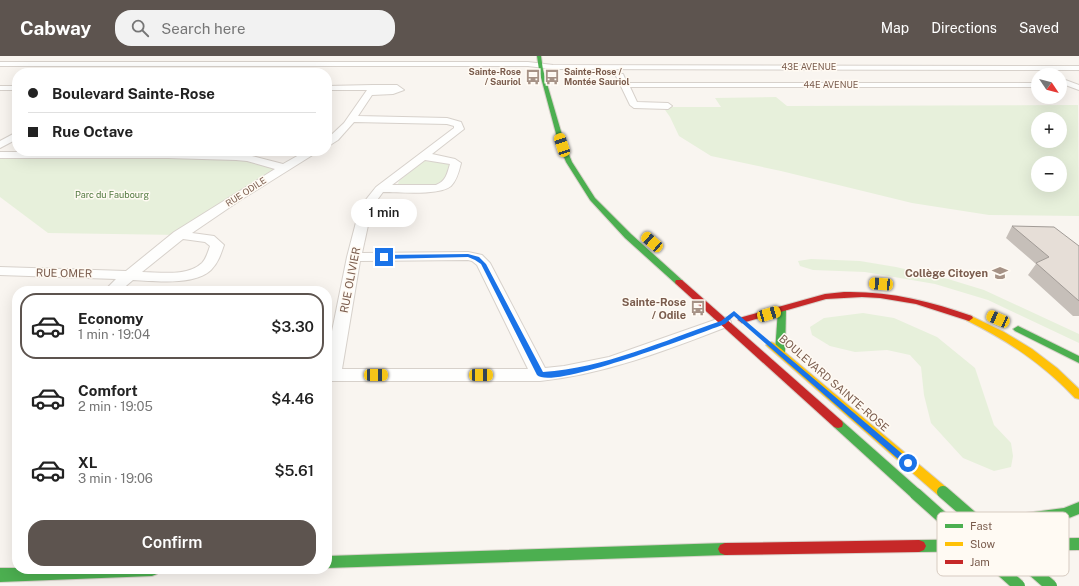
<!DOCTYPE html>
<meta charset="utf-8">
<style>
:root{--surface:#fff;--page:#f2f2f2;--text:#222;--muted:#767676;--line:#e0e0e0;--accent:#5d544f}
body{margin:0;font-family:"Public Sans",sans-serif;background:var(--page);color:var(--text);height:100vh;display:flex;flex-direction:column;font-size:15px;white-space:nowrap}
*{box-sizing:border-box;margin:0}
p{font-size:13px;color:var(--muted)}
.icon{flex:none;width:22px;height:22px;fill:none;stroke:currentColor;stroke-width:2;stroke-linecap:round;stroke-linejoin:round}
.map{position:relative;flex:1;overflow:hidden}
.side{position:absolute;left:12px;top:230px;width:320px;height:288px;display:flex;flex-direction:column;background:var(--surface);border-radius:16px;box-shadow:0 4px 16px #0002}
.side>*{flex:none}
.banner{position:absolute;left:12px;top:12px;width:320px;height:88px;border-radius:16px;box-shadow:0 4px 16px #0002;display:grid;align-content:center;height:88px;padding:0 16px;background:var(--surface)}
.needle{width:26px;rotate:125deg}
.controls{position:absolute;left:1031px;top:12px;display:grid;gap:8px}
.controls a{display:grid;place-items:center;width:36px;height:36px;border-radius:50%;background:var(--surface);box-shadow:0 4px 16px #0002;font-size:20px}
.end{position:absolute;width:18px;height:18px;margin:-9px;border:5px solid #1a73e8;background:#fff;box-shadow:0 0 0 2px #fff}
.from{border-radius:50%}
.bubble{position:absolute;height:28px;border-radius:14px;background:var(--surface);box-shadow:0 4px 16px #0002;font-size:13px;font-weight:600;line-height:28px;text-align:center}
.car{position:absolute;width:12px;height:24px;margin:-12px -6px;border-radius:5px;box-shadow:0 0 3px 1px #0007;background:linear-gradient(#f5c518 24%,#345 0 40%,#f5c518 0 76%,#345 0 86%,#f5c518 0)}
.banner b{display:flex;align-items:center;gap:14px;height:38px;font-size:15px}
.banner b+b{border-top:1px solid var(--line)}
.banner i{width:10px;height:10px;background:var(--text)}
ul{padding:7px 0 0;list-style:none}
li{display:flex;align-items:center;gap:12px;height:66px;margin:0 8px 6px;padding:0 8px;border:2px solid transparent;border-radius:16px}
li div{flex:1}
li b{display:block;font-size:15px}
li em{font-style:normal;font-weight:600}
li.current{border-color:var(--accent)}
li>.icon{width:36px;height:36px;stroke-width:1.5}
.primary-button{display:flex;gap:8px;margin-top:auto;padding:8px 16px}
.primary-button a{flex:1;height:46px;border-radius:16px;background:var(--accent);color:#fff;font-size:16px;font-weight:600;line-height:46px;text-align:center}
header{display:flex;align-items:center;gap:24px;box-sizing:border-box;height:56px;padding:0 20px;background:var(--accent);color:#fff}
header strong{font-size:19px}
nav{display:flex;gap:22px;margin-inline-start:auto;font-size:14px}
.search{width:280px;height:36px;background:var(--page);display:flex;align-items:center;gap:10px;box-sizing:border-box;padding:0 14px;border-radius:16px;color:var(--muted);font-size:15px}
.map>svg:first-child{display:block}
</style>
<header>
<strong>Cabway</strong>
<div class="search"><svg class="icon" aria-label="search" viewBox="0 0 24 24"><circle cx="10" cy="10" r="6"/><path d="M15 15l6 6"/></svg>Search here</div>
<nav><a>Map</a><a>Directions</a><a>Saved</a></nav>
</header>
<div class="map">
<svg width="1079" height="530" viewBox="0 0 1079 530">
<rect width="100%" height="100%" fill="#f9f5f0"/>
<g fill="#e7f0db" fill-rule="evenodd">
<path d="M776 41 787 50 1078 49 1079 160 989 159 912 147 781 115 711 100 679 80 670 61 663 51H721L715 42ZM1038 63H1060V85H1038ZM1038 107H1060V129H1038Z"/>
<polygon points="0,100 236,101 283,112 179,179 48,177 0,141"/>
<polygon points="424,105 447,107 450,110 445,126 441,129 402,130 398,128 399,125"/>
<polygon points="811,203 860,205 896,211 948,223 984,234 1079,278 1079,287 988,244 935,228 865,216 813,214 800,210 798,205"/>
<polygon points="863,257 894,262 937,281 975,312 994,369 1011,387 1013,400 1011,411 994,415 963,402 931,367 924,339 921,311 910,299 887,294 855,296 830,290 812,279 810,271 824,262"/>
</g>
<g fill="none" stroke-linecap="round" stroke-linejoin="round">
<defs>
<g id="street">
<polygon points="0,6 528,6 553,9 1079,10 1079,14 553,13 528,10 0,10"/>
<polygon points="617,18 623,18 627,27 1038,27 1038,31 630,31 637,46 668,47 672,50 668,53 634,52 630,49 616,20"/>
<polygon points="1060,22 1079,29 1079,34 1060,27"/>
<path d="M373 29H397L404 34 393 38 372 39 358 60 447 62 461 66 464 73 432 98 455 103 461 107C459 115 457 124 451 130 439 140 399 136 383 136L372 151 362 197 468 196 482 199 490 207 545 312 564 310 609 301 723 261 729 262 731 266 729 270C667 294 606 318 540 325H327V300L347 201 360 151 376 131 454 72V70L447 68 354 66 338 84 327 91V83L344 67 367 34H327V30ZM425 104 450 108C447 118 446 125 436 129H392ZM468 204 472 205 477 209 528 313H342L360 205Z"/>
<rect x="0" y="30" width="17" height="4"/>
<polygon points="17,76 17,83 0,92 0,85"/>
<path d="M306 95H319L239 145 192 177 214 180 224 189C221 198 218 207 211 214 194 230 154 225 133 224L120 235H104L116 223 0 219V211L126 215 174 176 275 113 247 105 236 104 168 102H0V96H168L236 98 248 99 283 108ZM183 183 205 186 210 190C208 196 206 203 202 207 187 221 160 216 142 216Z"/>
</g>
<g id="fast">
<polygon points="537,0 541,0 543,14 565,89 572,106 595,142 631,178 682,224 683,226 682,228 676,228 625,182 590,144 566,106 559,89 539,14"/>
<polygon points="782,251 786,254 785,296 780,299 775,296 778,254"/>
<polygon points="1018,270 1079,300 1079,307 1015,275 1013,273"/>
<polygon points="838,364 842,365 920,434 922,438 920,442 916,443 912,442 834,371 833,368 834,365"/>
<polygon points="1079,446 1079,458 1064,464 971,476 966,474 965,470 966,466 971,464 1064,452"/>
<polygon points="1079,482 1079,494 919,496 914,494 912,490 914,486 919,484"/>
<polygon points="725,487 730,489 732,493 730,497 725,499 327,512 327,500"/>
<polygon points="0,512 17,512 17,513 159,513 157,518 152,520 0,526"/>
</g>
<g id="slow">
<path d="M969 259 1004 276 1032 293 1057 312 1079 333V343L1075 342C1042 307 1008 285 966 264L965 262Z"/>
<polygon points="771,286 774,287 947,432 949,436 947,440 943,441 939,440 768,291 766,289"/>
</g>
<g id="jam">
<polygon points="676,224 682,224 842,365 843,368 842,371 838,372 834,371 676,228 675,226"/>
<path d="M844 236C889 235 930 245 972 260L973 262 969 265 916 248 880 242 862 241 826 243 742 267 738 264 739 262 825 238Z"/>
<polygon points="919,484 924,486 926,490 924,494 919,496 725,499 720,497 718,493 720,489 725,487"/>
</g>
</defs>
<use href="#street" stroke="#d7d1cb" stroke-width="2"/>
<use href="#fast" stroke="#d9d2cb" stroke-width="2"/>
<use href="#slow" stroke="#d9d2cb" stroke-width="2"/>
<use href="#jam" stroke="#d9d2cb" stroke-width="2"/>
<use href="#street" fill="#fefefd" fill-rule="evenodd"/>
<use href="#fast" fill="#4caf50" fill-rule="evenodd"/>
<use href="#slow" fill="#ffc107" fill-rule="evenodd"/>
<use href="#jam" fill="#c62828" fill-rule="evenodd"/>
<defs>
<g id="fast-bridge">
<polyline points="943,436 1051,530"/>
<polyline points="916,438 1019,530"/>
</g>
</defs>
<use href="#fast-bridge" stroke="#d9d2cb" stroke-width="14" stroke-linecap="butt"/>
<use href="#fast-bridge" stroke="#4caf50" stroke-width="12"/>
</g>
<polygon fill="#c6bfb9" points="1012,170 1079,190 1079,260 1073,260 1028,219 1036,208 1006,182"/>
<polygon fill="#e6ded7" stroke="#a19b96" points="1012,170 1054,171 1079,190 1079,245 1036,207 1049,201"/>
<path fill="#1a73e8" d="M468 198 479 201 486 208 543 316C604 312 663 285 721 265L734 255 913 407 911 409H905L734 260 725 268C700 277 552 335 537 319L481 208 475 204 468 201 384 203 382 201 384 199Z"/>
<defs>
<symbol id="bus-bare" viewBox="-9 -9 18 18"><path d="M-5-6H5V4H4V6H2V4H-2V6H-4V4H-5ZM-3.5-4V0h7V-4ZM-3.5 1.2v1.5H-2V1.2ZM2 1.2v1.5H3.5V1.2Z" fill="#a69286" stroke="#fffaf3" stroke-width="2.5" paint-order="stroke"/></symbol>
<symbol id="school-bare" viewBox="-9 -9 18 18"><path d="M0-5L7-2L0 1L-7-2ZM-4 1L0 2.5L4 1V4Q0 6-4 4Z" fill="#a69286" stroke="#fffaf3" stroke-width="2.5" paint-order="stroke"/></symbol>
</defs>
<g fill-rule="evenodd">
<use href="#bus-bare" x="522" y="10" width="22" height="22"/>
<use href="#bus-bare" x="541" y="10" width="22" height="22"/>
<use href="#school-bare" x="989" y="206" width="22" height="22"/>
<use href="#bus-bare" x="687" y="241" width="22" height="22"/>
</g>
<g text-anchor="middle" stroke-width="3" stroke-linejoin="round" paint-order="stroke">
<g font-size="9" fill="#7a5c4d" stroke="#fffaf3">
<text x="809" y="14">43E AVENUE</text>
<text x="831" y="32">44E AVENUE</text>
<text transform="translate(246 136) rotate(-33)" y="3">RUE ODILE</text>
</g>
<g font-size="9" font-weight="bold" fill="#7a5c4d" stroke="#fffaf3" text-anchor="end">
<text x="521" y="19">Sainte-Rose<tspan x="521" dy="10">/ Sauriol</tspan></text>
<text x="564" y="19" text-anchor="start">Sainte-Rose /<tspan x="564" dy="10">Montée Sauriol</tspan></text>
</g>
<g font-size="9" fill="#537a41" stroke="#fffaf3">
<text x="112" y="142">Parc du Faubourg</text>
</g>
<g font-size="11" fill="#7a5c4d" stroke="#fffaf3">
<text transform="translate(64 217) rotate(1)" y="4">RUE OMER</text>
<text transform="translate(350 224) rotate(-79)" y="4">RUE OLIVIER</text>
<text transform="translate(834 327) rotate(41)" y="4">BOULEVARD SAINTE-ROSE</text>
</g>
<g font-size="11" font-weight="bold" fill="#7a5c4d" stroke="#fffaf3" text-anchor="end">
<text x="988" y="221">Collège Citoyen</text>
<text x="686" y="250">Sainte-Rose<tspan x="686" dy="13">/ Odile</tspan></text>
</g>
</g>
<rect x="937" y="456" width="132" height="64" rx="6" fill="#fffaf3" stroke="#d7cbc1" stroke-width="1"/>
<rect x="945" y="468" width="18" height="4" fill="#4caf50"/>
<rect x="945" y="486" width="18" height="4" fill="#ffc107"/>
<rect x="945" y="504" width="18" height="4" fill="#c62828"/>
<g font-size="11" fill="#7a5c4d">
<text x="970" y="474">Fast</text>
<text x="970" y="492">Slow</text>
<text x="970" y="510">Jam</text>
</g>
</svg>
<div class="controls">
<a><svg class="needle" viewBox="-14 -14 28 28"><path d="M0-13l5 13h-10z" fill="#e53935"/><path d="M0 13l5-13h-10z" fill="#767676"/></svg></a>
<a>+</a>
<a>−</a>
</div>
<i class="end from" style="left:908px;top:407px"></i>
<i class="end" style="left:384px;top:201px"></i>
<div class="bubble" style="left:351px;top:143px;width:66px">1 min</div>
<i class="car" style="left:562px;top:89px;rotate:342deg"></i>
<i class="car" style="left:652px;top:186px;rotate:311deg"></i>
<i class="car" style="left:881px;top:228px;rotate:274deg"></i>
<i class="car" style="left:769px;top:258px;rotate:74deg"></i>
<i class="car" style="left:998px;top:263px;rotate:294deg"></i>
<i class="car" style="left:376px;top:319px;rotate:90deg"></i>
<i class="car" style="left:481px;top:319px;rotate:90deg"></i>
<div class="banner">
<b><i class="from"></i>Boulevard Sainte-Rose</b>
<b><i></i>Rue Octave</b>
</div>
<section class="side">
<ul>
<li class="current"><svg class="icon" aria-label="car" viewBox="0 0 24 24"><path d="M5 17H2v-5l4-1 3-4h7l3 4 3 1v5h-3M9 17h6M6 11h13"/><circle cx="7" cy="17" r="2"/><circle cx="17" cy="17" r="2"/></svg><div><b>Economy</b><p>1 min · 19:04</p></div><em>$3.30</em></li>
<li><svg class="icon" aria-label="car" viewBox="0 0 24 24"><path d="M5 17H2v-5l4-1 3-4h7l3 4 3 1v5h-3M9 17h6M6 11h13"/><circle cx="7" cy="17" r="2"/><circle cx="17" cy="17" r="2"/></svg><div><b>Comfort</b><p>2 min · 19:05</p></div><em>$4.46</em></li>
<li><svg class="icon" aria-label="car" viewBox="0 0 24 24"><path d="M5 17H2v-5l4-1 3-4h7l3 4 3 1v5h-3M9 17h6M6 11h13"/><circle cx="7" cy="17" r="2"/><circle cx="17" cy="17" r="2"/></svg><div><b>XL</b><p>3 min · 19:06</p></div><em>$5.61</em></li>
</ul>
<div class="primary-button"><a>Confirm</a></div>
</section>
</div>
